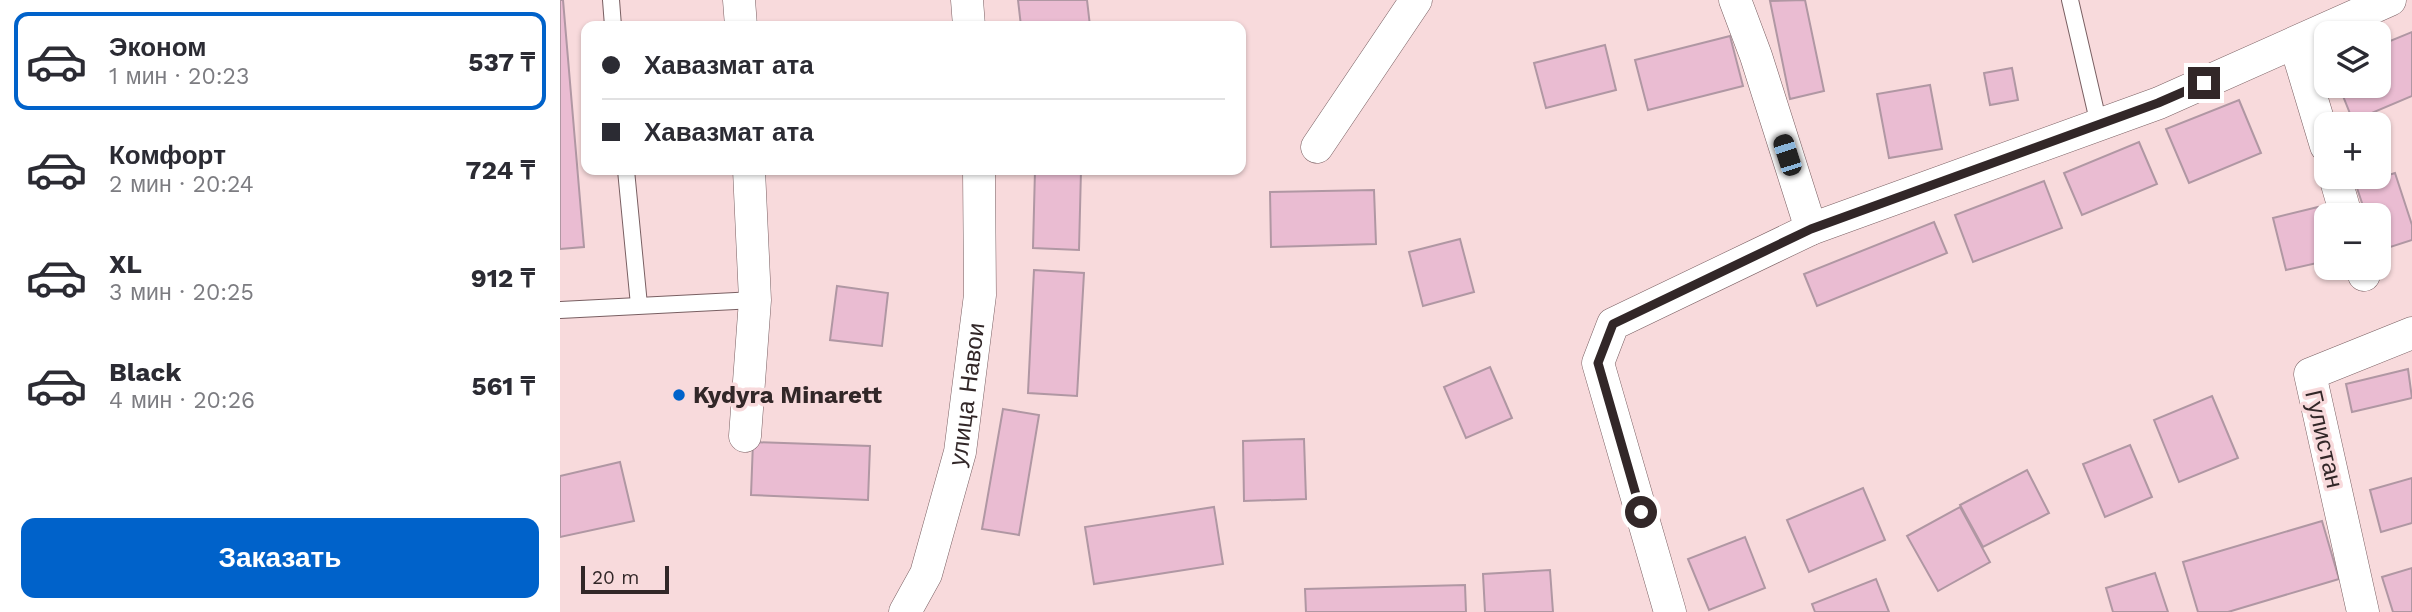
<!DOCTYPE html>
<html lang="ru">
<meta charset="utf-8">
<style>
:root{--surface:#fff;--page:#f2f2f3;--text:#2b2b33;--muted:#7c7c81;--line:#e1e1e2;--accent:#0062ca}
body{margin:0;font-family:"Work Sans",sans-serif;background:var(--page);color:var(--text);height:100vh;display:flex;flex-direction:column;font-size:26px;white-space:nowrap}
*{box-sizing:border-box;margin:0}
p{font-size:23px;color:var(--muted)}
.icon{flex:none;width:38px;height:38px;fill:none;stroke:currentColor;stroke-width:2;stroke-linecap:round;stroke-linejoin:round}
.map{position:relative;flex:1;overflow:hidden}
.sheet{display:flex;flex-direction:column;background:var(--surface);width:560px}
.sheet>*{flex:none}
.guide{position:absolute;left:21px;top:21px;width:665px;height:154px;border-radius:14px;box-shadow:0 2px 5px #0004;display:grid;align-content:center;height:154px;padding:0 21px;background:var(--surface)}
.buttons{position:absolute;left:1754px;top:21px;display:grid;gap:14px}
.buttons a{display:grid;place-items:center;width:77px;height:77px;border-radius:14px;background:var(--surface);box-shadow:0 2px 5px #0004;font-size:35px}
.scale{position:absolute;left:21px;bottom:18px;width:88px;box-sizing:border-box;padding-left:7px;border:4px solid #322728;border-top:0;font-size:19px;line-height:24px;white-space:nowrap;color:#322728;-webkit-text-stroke:5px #f8dadc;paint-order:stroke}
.end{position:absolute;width:32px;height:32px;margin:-16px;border:9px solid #322728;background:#fff;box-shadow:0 0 0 4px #fff}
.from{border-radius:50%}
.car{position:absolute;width:21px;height:42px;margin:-21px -10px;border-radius:9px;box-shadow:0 0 5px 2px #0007;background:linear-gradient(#222 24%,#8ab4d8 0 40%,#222 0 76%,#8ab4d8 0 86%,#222 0)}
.guide b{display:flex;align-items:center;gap:24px;height:66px;font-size:26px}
.guide b+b{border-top:2px solid var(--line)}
.guide i{width:18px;height:18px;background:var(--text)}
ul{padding:12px 0 0;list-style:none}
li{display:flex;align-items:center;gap:21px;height:98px;margin:0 14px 10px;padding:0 7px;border:4px solid transparent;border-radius:14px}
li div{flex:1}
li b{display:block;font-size:26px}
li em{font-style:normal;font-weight:700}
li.selected{border-color:var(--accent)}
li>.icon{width:63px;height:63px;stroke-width:1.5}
.button{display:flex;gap:14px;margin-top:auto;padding:14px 21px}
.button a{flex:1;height:80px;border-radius:14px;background:var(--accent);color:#fff;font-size:28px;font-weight:700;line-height:80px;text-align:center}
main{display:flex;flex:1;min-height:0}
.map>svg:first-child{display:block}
</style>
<main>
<section class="sheet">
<ul>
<li class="selected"><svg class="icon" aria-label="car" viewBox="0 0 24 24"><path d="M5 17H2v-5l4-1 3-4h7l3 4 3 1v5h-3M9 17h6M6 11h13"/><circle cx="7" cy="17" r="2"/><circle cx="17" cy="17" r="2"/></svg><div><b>Эконом</b><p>1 мин · 20:23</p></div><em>537 ₸</em></li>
<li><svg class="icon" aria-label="car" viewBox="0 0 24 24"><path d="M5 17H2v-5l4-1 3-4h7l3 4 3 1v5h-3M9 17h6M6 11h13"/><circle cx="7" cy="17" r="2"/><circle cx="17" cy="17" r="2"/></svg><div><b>Комфорт</b><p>2 мин · 20:24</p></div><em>724 ₸</em></li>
<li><svg class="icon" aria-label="car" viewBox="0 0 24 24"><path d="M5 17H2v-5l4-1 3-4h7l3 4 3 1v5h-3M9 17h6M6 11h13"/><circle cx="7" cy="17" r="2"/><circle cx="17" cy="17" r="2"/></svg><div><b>XL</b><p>3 мин · 20:25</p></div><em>912 ₸</em></li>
<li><svg class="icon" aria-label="car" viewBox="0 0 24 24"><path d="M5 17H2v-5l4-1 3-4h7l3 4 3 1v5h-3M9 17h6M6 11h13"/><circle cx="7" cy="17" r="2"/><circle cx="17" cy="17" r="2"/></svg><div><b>Black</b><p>4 мин · 20:26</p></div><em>561 ₸</em></li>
</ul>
<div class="button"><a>Заказать</a></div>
</section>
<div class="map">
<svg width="1852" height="612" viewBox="0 0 1852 612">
<rect width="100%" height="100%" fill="#f8dadc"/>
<g fill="#eabcd2" stroke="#b097a3" stroke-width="2">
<polygon points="0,0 3,0 24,247 0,249"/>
<polygon points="458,0 527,0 530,26 461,26"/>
<polygon points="1245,0 1264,91 1230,99 1210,1"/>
<polygon points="1852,32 1852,96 1793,121 1779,86 1818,86 1818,46"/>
<polygon points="1170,36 1183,86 1088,110 1075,60"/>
<polygon points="1045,45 1056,90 986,108 974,63"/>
<polygon points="1452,68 1458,100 1430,105 1424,73"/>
<polygon points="1370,85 1382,149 1329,158 1317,94"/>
<polygon points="1679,100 1701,153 1629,183 1606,129"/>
<polygon points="1579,142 1597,184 1522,215 1504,173"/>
<polygon points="475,170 521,170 519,250 473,248"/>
<polygon points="1835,173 1852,225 1852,240 1818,251 1818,215 1806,215 1796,185"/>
<polygon points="1484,181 1502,228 1413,262 1395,215"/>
<polygon points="814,190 816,244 711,247 710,192"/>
<polygon points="1758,207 1766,241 1766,261 1726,270 1713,218"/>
<polygon points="1374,222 1387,253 1257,306 1244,274"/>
<polygon points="900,239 914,292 863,306 849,252"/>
<polygon points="474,270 524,273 517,396 468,393"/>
<polygon points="277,286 328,293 322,346 270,340"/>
<polygon points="930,367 952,418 906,438 884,387"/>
<polygon points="1848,369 1852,398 1792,412 1786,384"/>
<polygon points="1652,396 1678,458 1619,482 1594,420"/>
<polygon points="443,409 479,415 459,535 422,529"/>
<polygon points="744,439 746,499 684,501 683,441"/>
<polygon points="193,442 310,446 308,500 191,495"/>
<polygon points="1570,445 1592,497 1545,517 1523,464"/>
<polygon points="60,462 74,521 0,537 0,476"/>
<polygon points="1467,470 1489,513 1423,547 1400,505"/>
<polygon points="1852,478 1852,523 1821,532 1810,490"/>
<polygon points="1303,488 1325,540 1249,572 1227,520"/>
<polygon points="654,507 663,564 534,584 525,527"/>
<polygon points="1400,507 1430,562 1378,591 1347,536"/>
<polygon points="1762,521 1779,579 1668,612 1638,612 1623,562"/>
<polygon points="1185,537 1205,588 1149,610 1128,559"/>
<polygon points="1852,568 1852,612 1833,612 1822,577"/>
<polygon points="990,570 993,612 925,612 923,574"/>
<polygon points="1595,573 1608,612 1553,612 1546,588"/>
<polygon points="1316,579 1329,612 1255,612 1252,604"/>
<polygon points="905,585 906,612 746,612 745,589"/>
</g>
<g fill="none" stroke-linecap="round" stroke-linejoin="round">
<defs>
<g id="service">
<polyline points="51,0 53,26"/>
<polyline points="1510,0 1539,125"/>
<polyline points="66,170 79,305"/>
<polyline points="0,310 195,300"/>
</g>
<g id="minor">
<polyline points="179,0 181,26"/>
<polyline points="407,0 409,26"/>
<polyline points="1175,0 1196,56 1251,229"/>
<polyline points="1735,43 1766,146"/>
<polyline points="757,147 856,0"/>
<polyline points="1775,177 1786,215"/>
<polyline points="1802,268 1804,275"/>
<polyline points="185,436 195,300 189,170"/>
<path id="s1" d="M345 612 366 574 400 452 420 295 419 170"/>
<polyline points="1110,612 1038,363 1053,324 1251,229 1599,103 1830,0"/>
<polyline points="1803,612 1750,374 1852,333"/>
</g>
</defs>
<use href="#service" stroke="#795f62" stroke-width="18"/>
<use href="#minor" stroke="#795f62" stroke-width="33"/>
<use href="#service" stroke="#fff" stroke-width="16"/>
<use href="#minor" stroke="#fff" stroke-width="32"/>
</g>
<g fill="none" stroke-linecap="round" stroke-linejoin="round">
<polyline stroke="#322728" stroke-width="9" points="1081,512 1038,363 1053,324 1251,229 1598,103 1644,83"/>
</g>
<circle fill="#0062ca" stroke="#f8dadc" stroke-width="2.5" cx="119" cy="395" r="7"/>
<g text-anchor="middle" stroke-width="7" stroke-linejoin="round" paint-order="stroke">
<g font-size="24" font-weight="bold" fill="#322728" stroke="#f8dadc" text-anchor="start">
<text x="133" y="403">Kydyra Minarett</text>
</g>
<g font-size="24" fill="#322728" stroke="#f8dadc">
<text dy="8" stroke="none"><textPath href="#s1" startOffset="228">улица Навои</textPath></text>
<text transform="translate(1764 439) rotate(77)" y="8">Гулистан</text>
</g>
</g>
</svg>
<div class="buttons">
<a><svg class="icon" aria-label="layers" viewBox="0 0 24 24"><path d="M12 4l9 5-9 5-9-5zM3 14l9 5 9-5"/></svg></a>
<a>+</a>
<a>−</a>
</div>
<div class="scale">20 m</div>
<i class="end from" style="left:1081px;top:512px"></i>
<i class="end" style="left:1644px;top:83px"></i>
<i class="car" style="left:1227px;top:155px;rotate:342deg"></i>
<div class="guide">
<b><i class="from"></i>Хавазмат ата</b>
<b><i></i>Хавазмат ата</b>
</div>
</div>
</main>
